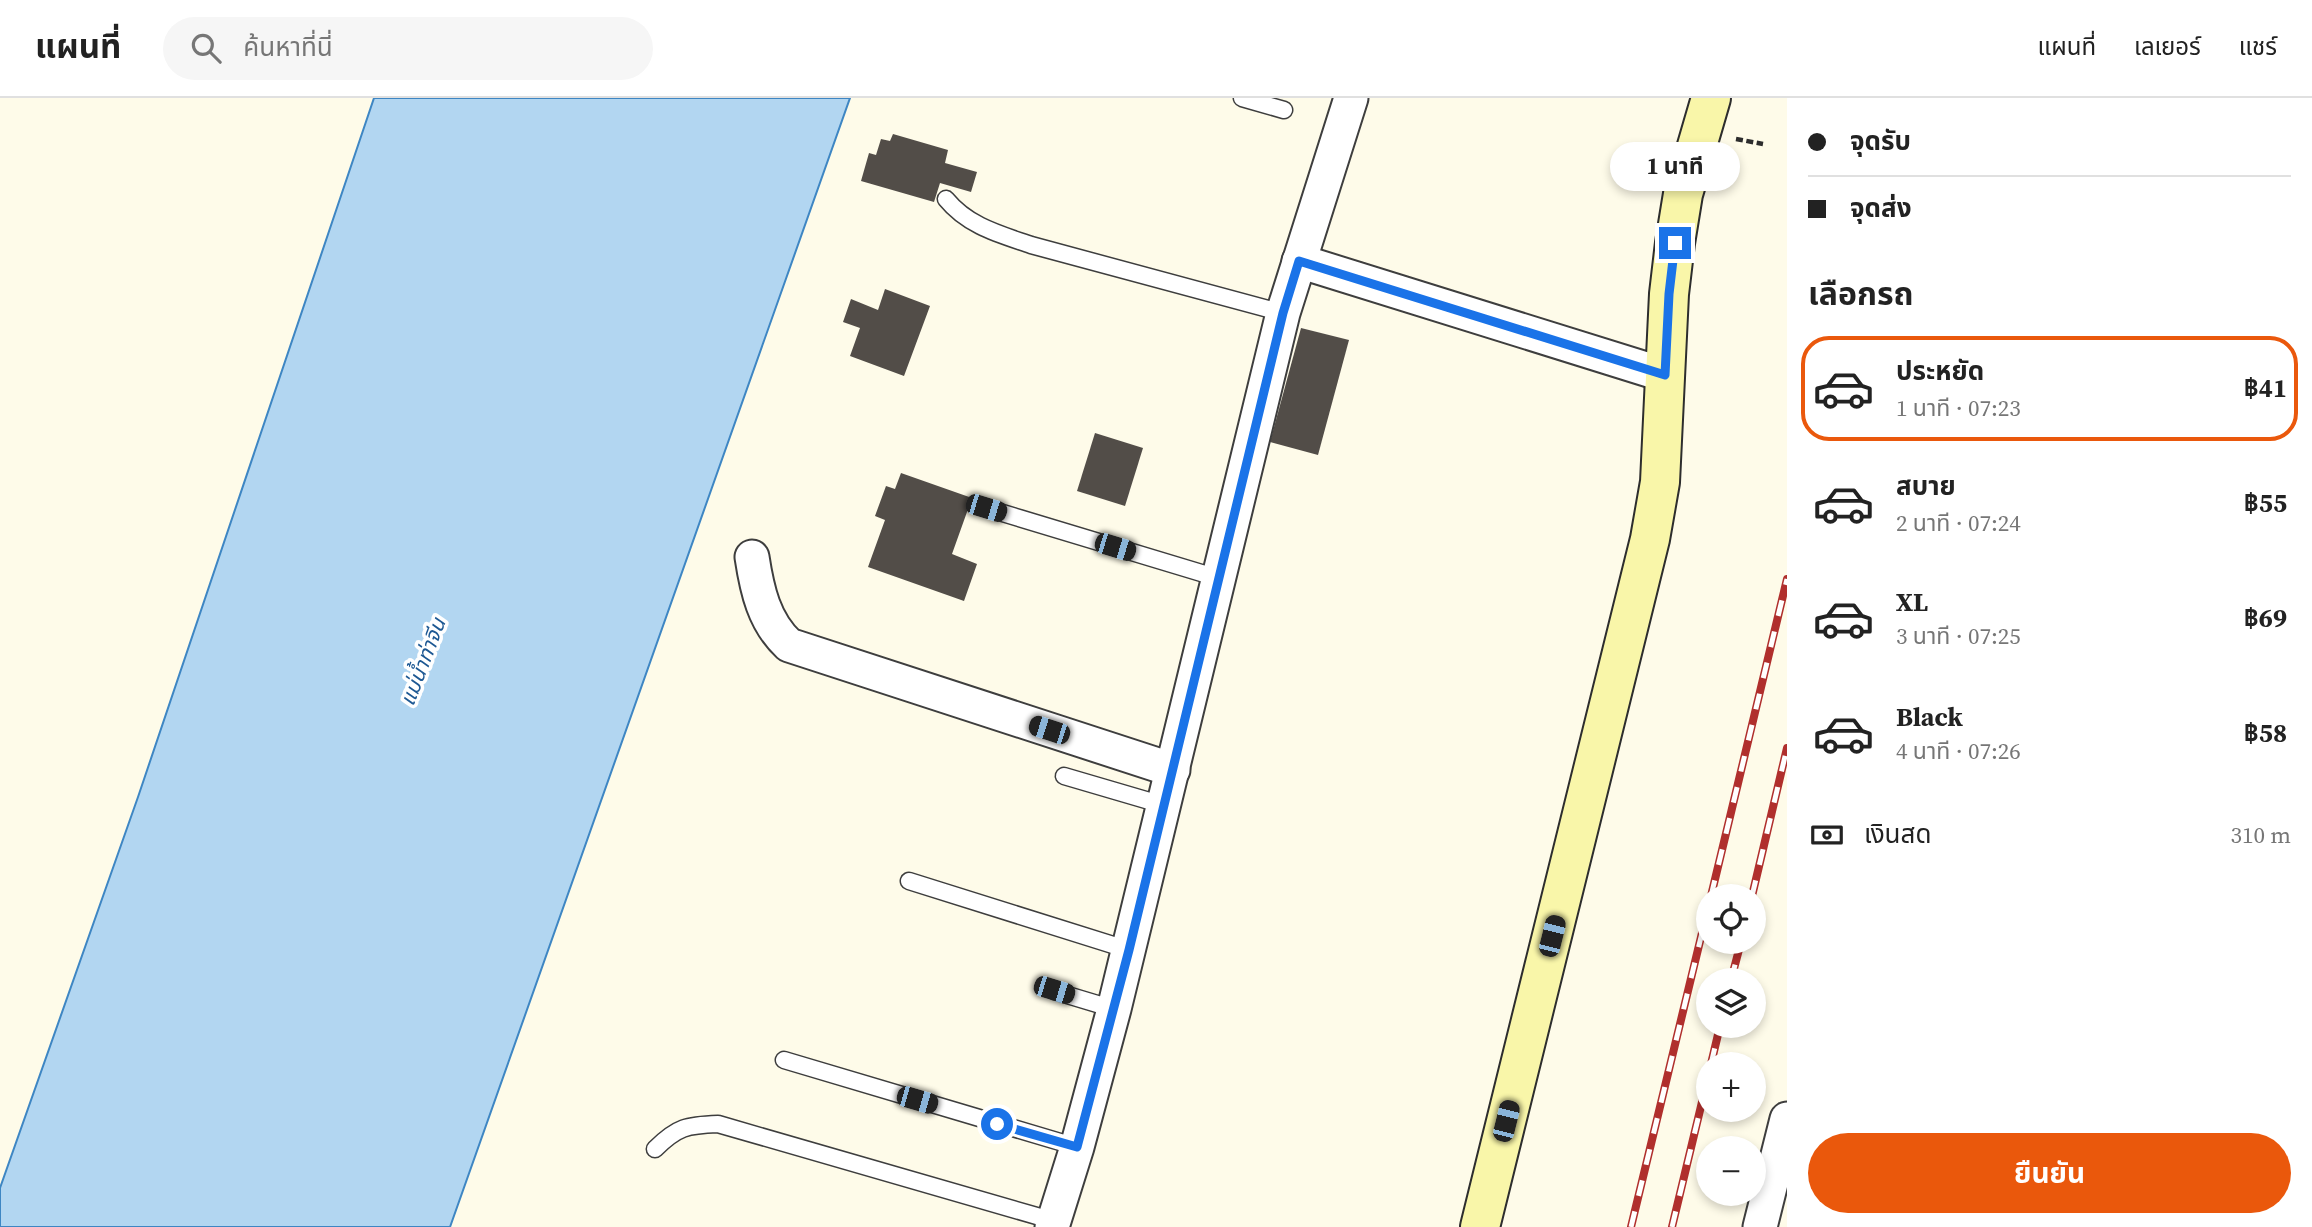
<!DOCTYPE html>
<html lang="th">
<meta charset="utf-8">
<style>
:root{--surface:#fff;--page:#f6f6f6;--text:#222;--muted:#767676;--line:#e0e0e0;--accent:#ea580c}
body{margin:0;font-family:"Source Serif 4","Noto Sans Thai",serif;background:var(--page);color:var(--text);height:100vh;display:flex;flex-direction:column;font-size:26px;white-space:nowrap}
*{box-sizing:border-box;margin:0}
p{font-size:23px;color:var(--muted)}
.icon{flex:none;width:38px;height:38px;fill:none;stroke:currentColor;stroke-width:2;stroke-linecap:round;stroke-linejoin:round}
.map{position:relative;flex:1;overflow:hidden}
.drawer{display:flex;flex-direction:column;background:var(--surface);width:525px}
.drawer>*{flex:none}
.top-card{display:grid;align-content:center;height:154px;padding:0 21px;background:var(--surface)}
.buttons{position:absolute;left:1696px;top:786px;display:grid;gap:14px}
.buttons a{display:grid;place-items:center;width:70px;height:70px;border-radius:50%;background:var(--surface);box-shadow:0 4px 10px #0003;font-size:35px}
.end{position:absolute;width:32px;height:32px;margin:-16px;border:9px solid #1a73e8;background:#fff;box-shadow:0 0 0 4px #fff}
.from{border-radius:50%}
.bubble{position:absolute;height:49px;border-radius:24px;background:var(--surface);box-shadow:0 4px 10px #0003;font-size:23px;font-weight:700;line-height:49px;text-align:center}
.car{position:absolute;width:21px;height:42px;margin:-21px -10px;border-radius:9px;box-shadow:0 0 5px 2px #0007;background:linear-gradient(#222 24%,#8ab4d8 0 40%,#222 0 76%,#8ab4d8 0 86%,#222 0)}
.top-card b{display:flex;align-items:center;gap:24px;height:66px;font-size:26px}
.top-card b+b{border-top:2px solid var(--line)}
.top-card i{width:18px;height:18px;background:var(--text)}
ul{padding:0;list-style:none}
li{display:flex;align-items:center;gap:21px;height:105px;margin:0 14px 10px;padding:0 7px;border:4px solid transparent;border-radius:28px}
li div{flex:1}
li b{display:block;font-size:26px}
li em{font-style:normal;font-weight:700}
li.current{border-color:var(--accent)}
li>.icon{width:63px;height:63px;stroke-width:1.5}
h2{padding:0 21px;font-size:32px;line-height:84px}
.pay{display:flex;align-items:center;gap:18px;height:77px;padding:0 21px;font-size:26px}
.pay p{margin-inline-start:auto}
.action{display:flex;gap:14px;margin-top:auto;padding:14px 21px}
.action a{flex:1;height:80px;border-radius:42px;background:var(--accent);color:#fff;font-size:28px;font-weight:700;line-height:80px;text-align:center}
header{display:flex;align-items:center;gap:42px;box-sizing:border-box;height:98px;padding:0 35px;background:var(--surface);border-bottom:2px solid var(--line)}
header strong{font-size:33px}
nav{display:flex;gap:38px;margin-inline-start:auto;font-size:24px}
.search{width:490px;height:63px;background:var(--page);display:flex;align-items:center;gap:18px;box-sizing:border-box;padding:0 24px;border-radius:38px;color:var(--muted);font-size:26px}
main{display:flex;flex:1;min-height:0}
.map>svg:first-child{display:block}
</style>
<header>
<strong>แผนที่</strong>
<div class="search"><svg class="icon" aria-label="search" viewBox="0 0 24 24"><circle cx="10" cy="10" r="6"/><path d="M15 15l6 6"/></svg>ค้นหาที่นี่</div>
<nav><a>แผนที่</a><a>เลเยอร์</a><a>แชร์</a></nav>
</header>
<main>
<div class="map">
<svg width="1787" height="1129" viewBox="0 0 1787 1129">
<rect width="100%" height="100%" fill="#fefbe9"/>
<polygon fill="#b2d6f1" stroke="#3e86c3" stroke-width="2" points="374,0 850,0 450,1129 0,1129 0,1090 138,699"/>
<g fill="#524d48">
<polygon points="893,36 948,52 945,65 977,74 971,94 940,85 934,104 861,83 869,55 876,57 881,41 890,43"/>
<polygon points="885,191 930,208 904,278 850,258 860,230 843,224 851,201 878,212"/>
<polygon points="1301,230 1349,242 1318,357 1270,344"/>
<polygon points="1095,335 1143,350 1125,408 1077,393"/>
<polygon points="901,375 972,400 952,456 977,466 964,503 868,469 885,422 875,418 886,388 895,391"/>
</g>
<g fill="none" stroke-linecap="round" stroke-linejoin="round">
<defs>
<g id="lane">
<polyline points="1242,0 1284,12"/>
<path d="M946 101C968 128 999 136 1031 147L1283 215"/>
<polyline points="986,410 1218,480"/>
<polyline points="1064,678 1163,707"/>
<polyline points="909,783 1129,852"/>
<polyline points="1054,893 1114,911"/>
<polyline points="784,962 1077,1049"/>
<path d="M655 1051C677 1029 687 1027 718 1026L1054 1123"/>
</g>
<g id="street">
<polyline points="1299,163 1665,277"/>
<path d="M752 459C757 492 764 524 789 547L1173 672"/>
<polyline points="1052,1129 1077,1049 1114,911 1283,215 1351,0"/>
<polyline points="1760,1129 1787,1021"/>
</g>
<polyline id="secondary" points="1480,1129 1650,441 1660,384 1669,196 1675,145 1683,96 1711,0"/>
</defs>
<use href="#lane" stroke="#3e3e3e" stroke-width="19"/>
<use href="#street" stroke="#3e3e3e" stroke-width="37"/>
<use href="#secondary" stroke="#2d2d2d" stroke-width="42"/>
<polyline stroke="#2d2d2d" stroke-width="4.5" stroke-dasharray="7 3.5" stroke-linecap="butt" points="1736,41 1763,46"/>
<use href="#lane" stroke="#fff" stroke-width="16"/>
<use href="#street" stroke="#fff" stroke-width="33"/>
<use href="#secondary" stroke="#f9f6a9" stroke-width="38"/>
<defs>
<g id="rail">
<polyline points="1711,798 1787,481"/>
<polyline points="1752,798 1787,650"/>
<polyline points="1731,882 1741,844"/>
<polyline points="1711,966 1720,928"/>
<polyline points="1631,1129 1708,810"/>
<polyline points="1672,1129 1708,979"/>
</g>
</defs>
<use href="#rail" stroke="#b02f2d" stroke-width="8"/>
<use href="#rail" stroke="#fff" stroke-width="5" stroke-dasharray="16" stroke-linecap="butt"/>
</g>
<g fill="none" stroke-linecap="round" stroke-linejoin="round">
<polyline stroke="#1a73e8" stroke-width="9" points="997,1026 1077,1049 1129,852 1283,215 1299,163 1665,277 1669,196 1675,145"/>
</g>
<g text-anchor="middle" stroke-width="7" stroke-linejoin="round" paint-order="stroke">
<g font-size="21" font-style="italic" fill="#1d5893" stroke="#fff">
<text transform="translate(423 564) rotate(-69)" y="7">แม่น้ำท่าจีน</text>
</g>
</g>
</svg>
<div class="buttons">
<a><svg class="icon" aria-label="locate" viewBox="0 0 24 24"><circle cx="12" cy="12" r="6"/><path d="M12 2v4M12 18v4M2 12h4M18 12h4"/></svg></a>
<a><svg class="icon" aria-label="layers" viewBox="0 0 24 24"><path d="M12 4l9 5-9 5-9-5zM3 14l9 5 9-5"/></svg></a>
<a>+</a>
<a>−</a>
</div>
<i class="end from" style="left:997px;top:1026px"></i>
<i class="end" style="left:1675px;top:145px"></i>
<div class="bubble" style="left:1610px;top:44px;width:130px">1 นาที</div>
<i class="car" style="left:986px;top:410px;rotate:107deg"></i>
<i class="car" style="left:1115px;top:449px;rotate:107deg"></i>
<i class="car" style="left:1049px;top:632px;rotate:288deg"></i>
<i class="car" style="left:1552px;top:838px;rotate:14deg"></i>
<i class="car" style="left:1054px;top:892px;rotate:107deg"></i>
<i class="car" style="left:917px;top:1002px;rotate:106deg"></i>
<i class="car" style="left:1506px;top:1023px;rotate:14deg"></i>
</div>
<section class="drawer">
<div class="top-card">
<b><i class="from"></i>จุดรับ</b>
<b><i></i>จุดส่ง</b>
</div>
<h2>เลือกรถ</h2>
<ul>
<li class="current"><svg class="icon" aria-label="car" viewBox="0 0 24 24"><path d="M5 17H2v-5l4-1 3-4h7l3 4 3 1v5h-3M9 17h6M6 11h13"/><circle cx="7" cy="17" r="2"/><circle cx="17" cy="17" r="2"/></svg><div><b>ประหยัด</b><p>1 นาที · 07:23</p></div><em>฿41</em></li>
<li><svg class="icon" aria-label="car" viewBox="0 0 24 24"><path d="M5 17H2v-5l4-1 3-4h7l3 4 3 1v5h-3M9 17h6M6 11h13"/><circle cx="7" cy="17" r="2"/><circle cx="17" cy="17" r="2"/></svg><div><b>สบาย</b><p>2 นาที · 07:24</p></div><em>฿55</em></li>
<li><svg class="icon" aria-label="car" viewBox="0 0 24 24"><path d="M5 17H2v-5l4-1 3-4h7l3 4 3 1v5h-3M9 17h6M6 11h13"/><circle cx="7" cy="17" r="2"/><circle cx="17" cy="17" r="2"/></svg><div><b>XL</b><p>3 นาที · 07:25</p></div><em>฿69</em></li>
<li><svg class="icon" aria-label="car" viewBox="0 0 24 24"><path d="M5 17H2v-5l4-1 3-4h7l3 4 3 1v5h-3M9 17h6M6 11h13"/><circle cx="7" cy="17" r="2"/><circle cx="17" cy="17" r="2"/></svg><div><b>Black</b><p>4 นาที · 07:26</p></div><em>฿58</em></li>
</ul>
<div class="pay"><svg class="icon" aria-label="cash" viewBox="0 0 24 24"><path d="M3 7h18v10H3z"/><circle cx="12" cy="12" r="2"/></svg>เงินสด<p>310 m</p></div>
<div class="action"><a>ยืนยัน</a></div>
</section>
</main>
